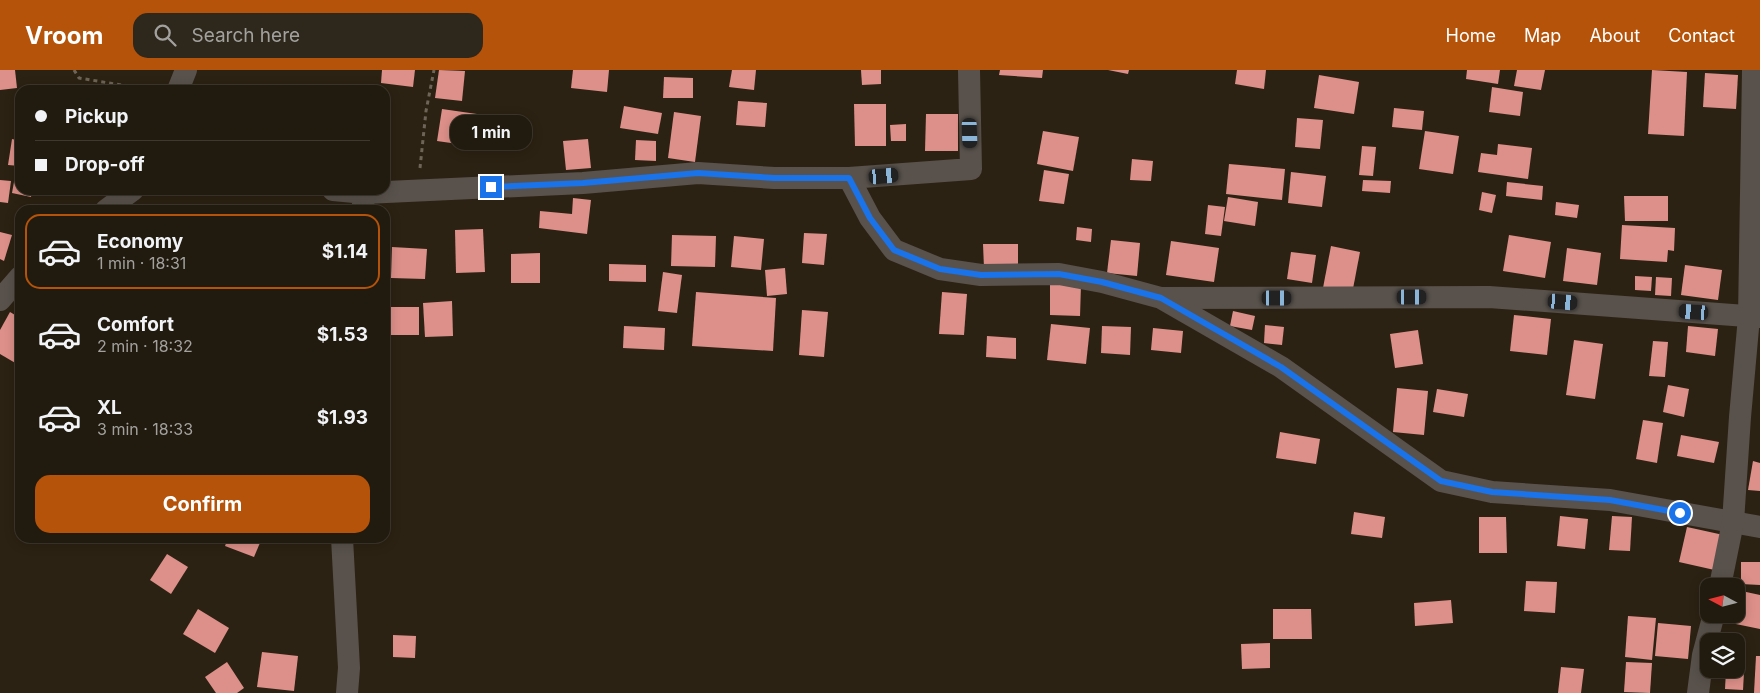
<!DOCTYPE html>
<meta charset="utf-8">
<style>
:root{--surface:#211a0e;--page:#2d271c;--text:#f1f3f6;--muted:#a2a19e;--line:#3e382e;--accent:#b45309}
body{margin:0;font-family:Inter,sans-serif;background:var(--page);color:var(--text);height:100vh;display:flex;flex-direction:column;font-size:19px;white-space:nowrap}
*{box-sizing:border-box;margin:0}
p{font-size:16px;color:var(--muted)}
.icon{flex:none;width:28px;height:28px;fill:none;stroke:currentColor;stroke-width:2;stroke-linecap:round;stroke-linejoin:round}
.map{position:relative;flex:1;overflow:hidden}
.drawer{position:absolute;left:15px;top:135px;width:375px;height:338px;display:flex;flex-direction:column;background:var(--surface);border-radius:15px;box-shadow:0 2px 12px #0003,0 0 0 1px var(--line)}
.drawer>*{flex:none}
.hud{position:absolute;left:15px;top:15px;width:375px;height:110px;border-radius:15px;box-shadow:0 2px 12px #0003,0 0 0 1px var(--line);display:grid;align-content:center;height:110px;padding:0 20px;background:var(--surface)}
.needle{width:32px;rotate:277deg}
.fabs{position:absolute;left:1700px;top:508px;display:grid;gap:10px}
.fabs a{display:grid;place-items:center;width:45px;height:45px;border-radius:10px;background:var(--surface);box-shadow:0 2px 12px #0003,0 0 0 1px var(--line);font-size:25px}
.end{position:absolute;width:22px;height:22px;margin:-11px;border:6px solid #1a73e8;background:#fff;box-shadow:0 0 0 2px #fff}
.from{border-radius:50%}
.bubble{position:absolute;height:35px;border-radius:15px;background:var(--surface);box-shadow:0 2px 12px #0003,0 0 0 1px var(--line);font-size:16px;font-weight:700;line-height:35px;text-align:center}
.car{position:absolute;width:15px;height:30px;margin:-15px -8px;border-radius:6px;box-shadow:0 0 4px 1px #0007;background:linear-gradient(#222 24%,#8ab4d8 0 40%,#222 0 76%,#8ab4d8 0 86%,#222 0)}
.hud b{display:flex;align-items:center;gap:18px;height:48px;font-size:19px}
.hud b+b{border-top:1px solid var(--line)}
.hud i{width:12px;height:12px;background:var(--text)}
ul{padding:9px 0 0;list-style:none}
li{display:flex;align-items:center;gap:15px;height:75px;margin:0 10px 8px;padding:0 10px;border:2px solid transparent;border-radius:15px}
li div{flex:1}
li b{display:block;font-size:19px}
li em{font-style:normal;font-weight:700}
li.on{border-color:var(--accent)}
li>.icon{width:45px;height:45px;stroke-width:1.5}
.primary-button{display:flex;gap:10px;margin-top:auto;padding:10px 20px}
.primary-button a{flex:1;height:58px;border-radius:15px;background:var(--accent);color:#fff;font-size:20px;font-weight:700;line-height:58px;text-align:center}
header{display:flex;align-items:center;gap:30px;box-sizing:border-box;height:70px;padding:0 25px;background:var(--accent);color:#fff}
header strong{font-size:24px}
nav{display:flex;gap:28px;margin-inline-start:auto;font-size:18px}
.search{width:350px;height:45px;background:var(--page);display:flex;align-items:center;gap:12px;box-sizing:border-box;padding:0 18px;border-radius:15px;color:var(--muted);font-size:19px}
.map>svg:first-child{display:block}
</style>
<header>
<strong>Vroom</strong>
<div class="search"><svg class="icon" aria-label="search" viewBox="0 0 24 24"><circle cx="10" cy="10" r="6"/><path d="M15 15l6 6"/></svg>Search here</div>
<nav><a>Home</a><a>Map</a><a>About</a><a>Contact</a></nav>
</header>
<div class="map">
<svg width="1760" height="623" viewBox="0 0 1760 623">
<rect width="100%" height="100%" fill="#2c2213"/>
<g fill="#dd9089">
<polygon points="0,0 15,0 17,18 0,20"/>
<polygon points="382,0 415,0 413,17 381,13"/>
<polygon points="439,0 465,1 462,31 435,28"/>
<polygon points="573,0 609,0 607,22 571,18"/>
<polygon points="732,0 756,0 754,20 729,17"/>
<polygon points="861,0 881,0 881,14 862,15"/>
<polygon points="1000,0 1043,0 1042,8 999,5"/>
<polygon points="1108,0 1129,0 1128,4"/>
<polygon points="1237,0 1266,0 1264,19 1235,14"/>
<polygon points="1467,0 1500,0 1498,14 1466,9"/>
<polygon points="1517,0 1545,0 1541,20 1514,16"/>
<polygon points="1652,0 1687,2 1684,66 1648,64"/>
<polygon points="1705,3 1738,5 1736,39 1703,37"/>
<polygon points="1319,5 1359,12 1354,44 1314,38"/>
<polygon points="664,7 693,8 693,28 663,28"/>
<rect x="306" y="15" width="42" height="5"/>
<polygon points="1492,17 1523,22 1520,46 1489,42"/>
<polygon points="738,31 767,33 765,57 736,55"/>
<polygon points="854,34 886,34 886,76 855,76"/>
<polygon points="624,36 662,43 658,64 620,58"/>
<polygon points="1394,38 1424,41 1422,60 1392,57"/>
<polygon points="442,39 477,44 472,76 437,71"/>
<polygon points="674,42 701,46 695,92 668,88"/>
<polygon points="926,44 958,44 958,81 925,81"/>
<polygon points="1297,48 1323,50 1320,79 1295,77"/>
<polygon points="906,54 906,71 891,71 890,55"/>
<polygon points="1043,61 1079,67 1073,101 1037,94"/>
<polygon points="1425,61 1459,66 1453,104 1419,99"/>
<polygon points="12,69 20,71 20,96 8,95"/>
<polygon points="588,69 591,98 566,100 563,71"/>
<polygon points="636,70 656,71 656,91 635,90"/>
<polygon points="1498,74 1532,78 1528,109 1478,102 1481,83 1497,85"/>
<polygon points="1362,76 1376,77 1373,106 1359,105"/>
<polygon points="1132,89 1153,91 1151,111 1130,110"/>
<polygon points="1229,94 1285,99 1282,130 1226,124"/>
<polygon points="1044,100 1069,104 1064,134 1039,131"/>
<polygon points="16,101 20,102 20,120 32,120 31,127 12,123"/>
<polygon points="1291,102 1326,106 1322,137 1288,133"/>
<polygon points="0,110 11,111 8,133 0,132"/>
<polygon points="1363,110 1391,111 1390,123 1362,121"/>
<polygon points="1507,112 1543,116 1542,130 1506,126"/>
<polygon points="1482,122 1496,125 1492,143 1479,140"/>
<polygon points="1624,126 1668,126 1668,151 1625,151"/>
<polygon points="1228,127 1258,132 1255,156 1224,151"/>
<polygon points="573,128 591,130 587,164 539,158 540,141 572,144"/>
<polygon points="1556,132 1579,135 1577,148 1555,145"/>
<polygon points="1208,135 1225,137 1221,166 1205,164"/>
<polygon points="1622,155 1675,158 1674,181 1668,180 1667,192 1620,189"/>
<polygon points="1077,157 1092,159 1091,172 1076,170"/>
<polygon points="483,159 485,202 456,203 455,160"/>
<polygon points="0,162 12,165 4,191 0,189"/>
<polygon points="804,163 827,164 824,195 802,193"/>
<polygon points="672,165 716,166 715,197 671,196"/>
<polygon points="1509,165 1551,172 1545,208 1503,201"/>
<polygon points="734,166 764,169 761,200 731,197"/>
<polygon points="1111,170 1140,173 1137,206 1107,203"/>
<polygon points="1171,171 1219,178 1214,212 1166,205"/>
<polygon points="983,174 1018,174 1018,198 984,198"/>
<polygon points="1331,176 1360,182 1352,224 1323,218"/>
<polygon points="392,177 427,179 425,209 391,208"/>
<polygon points="1567,178 1601,183 1597,215 1563,211"/>
<polygon points="1291,182 1316,185 1312,213 1287,209"/>
<polygon points="540,183 540,213 511,213 511,184"/>
<polygon points="609,194 646,195 646,212 609,211"/>
<polygon points="1685,195 1722,200 1718,230 1681,225"/>
<polygon points="785,198 787,224 767,226 765,200"/>
<polygon points="663,202 682,205 677,243 658,241"/>
<polygon points="1635,206 1652,207 1651,221 1635,220"/>
<polygon points="1656,207 1672,208 1671,226 1655,225"/>
<polygon points="1050,214 1081,215 1080,246 1050,245"/>
<polygon points="696,222 776,228 773,281 692,276"/>
<polygon points="942,222 967,224 964,265 939,264"/>
<polygon points="452,231 453,266 425,267 423,233"/>
<rect x="391" y="237" width="28" height="28"/>
<polygon points="802,240 828,242 824,287 799,285"/>
<polygon points="1233,241 1255,246 1252,260 1230,256"/>
<polygon points="10,242 20,248 20,290 17,294 0,284 0,260"/>
<polygon points="1514,245 1551,249 1547,285 1510,281"/>
<polygon points="1051,254 1090,258 1086,294 1047,290"/>
<polygon points="1265,255 1284,257 1282,275 1264,273"/>
<polygon points="624,256 665,258 664,280 623,278"/>
<polygon points="1102,256 1131,257 1130,285 1101,283"/>
<polygon points="1688,256 1718,259 1715,286 1686,282"/>
<polygon points="1153,258 1183,261 1181,283 1151,280"/>
<polygon points="1418,260 1423,294 1395,298 1390,264"/>
<polygon points="987,266 1016,268 1016,289 986,287"/>
<polygon points="1574,270 1603,274 1595,329 1566,325"/>
<polygon points="1653,271 1668,272 1665,307 1649,306"/>
<polygon points="1668,315 1689,319 1684,347 1663,342"/>
<polygon points="1397,318 1428,321 1424,365 1393,362"/>
<polygon points="1437,319 1468,324 1464,347 1433,342"/>
<polygon points="1643,350 1663,353 1657,393 1636,389"/>
<polygon points="1280,362 1320,369 1316,394 1276,388"/>
<polygon points="1681,365 1719,372 1714,393 1677,386"/>
<polygon points="1753,391 1760,393 1760,421 1748,420"/>
<polygon points="1354,442 1385,447 1382,468 1351,464"/>
<polygon points="1560,446 1588,449 1585,479 1557,476"/>
<polygon points="1612,446 1632,447 1630,481 1609,480"/>
<polygon points="1479,447 1506,447 1507,483 1479,483"/>
<polygon points="1687,457 1728,466 1719,501 1679,492"/>
<polygon points="228,468 262,468 254,487 225,476"/>
<polygon points="167,484 188,497 171,524 150,510"/>
<polygon points="1741,492 1760,492 1760,515 1741,514"/>
<polygon points="1526,511 1557,512 1555,543 1524,541"/>
<polygon points="1737,520 1760,525 1760,559 1731,553 1733,544 1736,544"/>
<polygon points="1451,530 1453,553 1415,556 1414,533"/>
<polygon points="198,539 229,558 215,583 183,564"/>
<polygon points="1273,539 1311,539 1312,569 1273,569"/>
<polygon points="1628,546 1656,548 1652,590 1625,587"/>
<polygon points="1658,553 1691,556 1688,589 1655,586"/>
<polygon points="393,565 416,566 415,588 393,587"/>
<polygon points="1270,573 1270,598 1242,599 1241,574"/>
<polygon points="262,582 298,586 294,621 257,617"/>
<polygon points="1756,586 1760,586 1760,623 1754,623"/>
<polygon points="227,592 244,618 237,623 216,623 205,607"/>
<polygon points="1626,592 1652,593 1650,623 1624,622"/>
<polygon points="1561,597 1584,599 1581,623 1558,623"/>
<polygon points="1726,600 1744,602 1743,620 1725,619"/>
</g>
<g fill="none" stroke-linecap="round" stroke-linejoin="round">
<g stroke="#6e6558" stroke-width="3" stroke-dasharray="4 4" stroke-linecap="butt">
<polyline points="74,0 79,8 151,20"/>
<polyline points="420,98 426,41 434,0"/>
</g>
<g stroke="#59524c" stroke-width="22">
<polyline points="178,20 186,0"/>
<polyline points="849,108 870,148 894,180 940,199 981,205 1059,204 1102,212 1161,228 1281,297 1441,411 1492,422 1610,430 1760,457"/>
<polyline points="333,120 365,123 362,140"/>
<polyline points="365,123 583,113 698,103 774,108 849,108 971,99 969,0"/>
<polyline points="106,140 133,120"/>
<polyline points="1162,228 1489,227 1760,247"/>
<polyline points="0,230 20,207"/>
<polyline points="342,468 349,598 347,623"/>
<polyline points="1720,516 1733,452 1740,347 1749,247 1753,0"/>
<polyline points="1698,623 1703,585 1714,544"/>
</g>
</g>
<g fill="none" stroke-linecap="round" stroke-linejoin="round">
<polyline stroke="#1a73e8" stroke-width="6" points="491,117 583,113 698,103 774,108 849,108 870,148 894,180 940,199 981,205 1059,204 1102,212 1161,228 1281,297 1441,411 1492,422 1610,430 1680,443"/>
</g>
</svg>
<div class="fabs">
<a><svg class="needle" viewBox="-14 -14 28 28"><path d="M0-13l5 13h-10z" fill="#e53935"/><path d="M0 13l5-13h-10z" fill="#a2a19e"/></svg></a>
<a><svg class="icon" aria-label="layers" viewBox="0 0 24 24"><path d="M12 4l9 5-9 5-9-5zM3 14l9 5 9-5"/></svg></a>
</div>
<i class="end from" style="left:1680px;top:443px"></i>
<i class="end" style="left:491px;top:117px"></i>
<div class="bubble" style="left:450px;top:45px;width:82px">1 min</div>
<i class="car" style="left:970px;top:63px;rotate:178deg"></i>
<i class="car" style="left:884px;top:106px;rotate:85deg"></i>
<i class="car" style="left:1412px;top:227px;rotate:90deg"></i>
<i class="car" style="left:1277px;top:228px;rotate:90deg"></i>
<i class="car" style="left:1563px;top:232px;rotate:95deg"></i>
<i class="car" style="left:1694px;top:242px;rotate:274deg"></i>
<div class="hud">
<b><i class="from"></i>Pickup</b>
<b><i></i>Drop-off</b>
</div>
<section class="drawer">
<ul>
<li class="on"><svg class="icon" aria-label="car" viewBox="0 0 24 24"><path d="M5 17H2v-5l4-1 3-4h7l3 4 3 1v5h-3M9 17h6M6 11h13"/><circle cx="7" cy="17" r="2"/><circle cx="17" cy="17" r="2"/></svg><div><b>Economy</b><p>1 min · 18:31</p></div><em>$1.14</em></li>
<li><svg class="icon" aria-label="car" viewBox="0 0 24 24"><path d="M5 17H2v-5l4-1 3-4h7l3 4 3 1v5h-3M9 17h6M6 11h13"/><circle cx="7" cy="17" r="2"/><circle cx="17" cy="17" r="2"/></svg><div><b>Comfort</b><p>2 min · 18:32</p></div><em>$1.53</em></li>
<li><svg class="icon" aria-label="car" viewBox="0 0 24 24"><path d="M5 17H2v-5l4-1 3-4h7l3 4 3 1v5h-3M9 17h6M6 11h13"/><circle cx="7" cy="17" r="2"/><circle cx="17" cy="17" r="2"/></svg><div><b>XL</b><p>3 min · 18:33</p></div><em>$1.93</em></li>
</ul>
<div class="primary-button"><a>Confirm</a></div>
</section>
</div>
